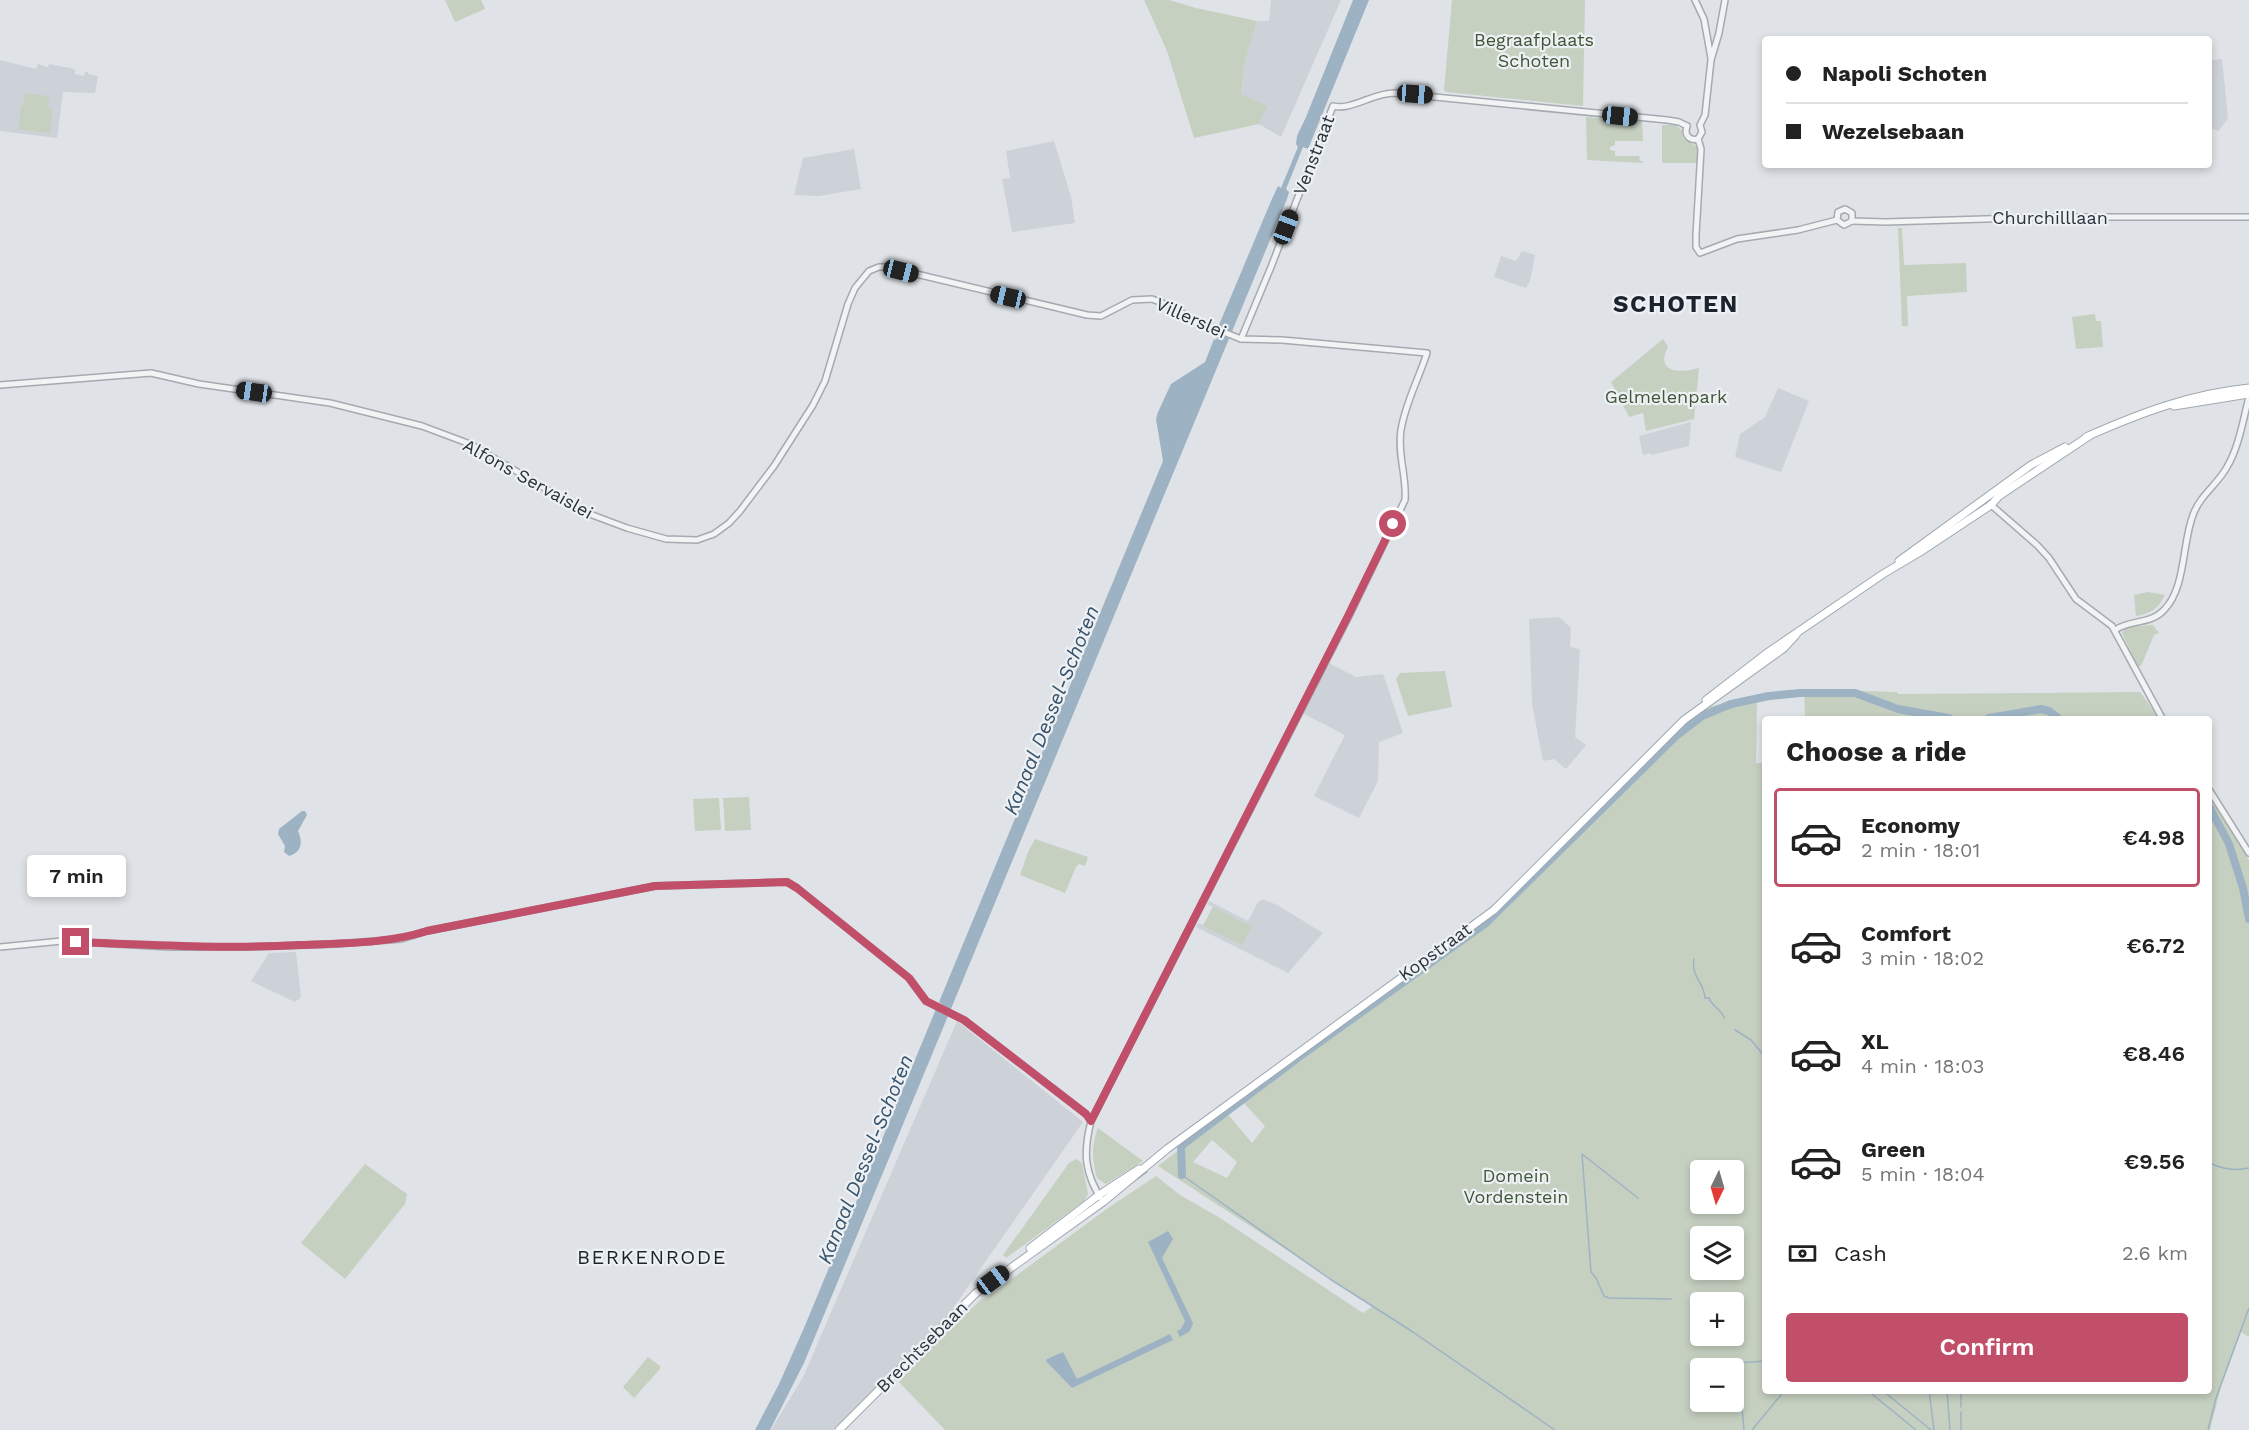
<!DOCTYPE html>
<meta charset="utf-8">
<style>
:root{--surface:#fff;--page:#f6f6f6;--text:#222;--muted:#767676;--line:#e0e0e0;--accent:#c14f6a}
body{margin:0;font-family:"Work Sans",sans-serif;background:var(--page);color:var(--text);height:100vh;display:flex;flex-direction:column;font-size:22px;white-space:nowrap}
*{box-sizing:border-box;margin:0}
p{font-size:20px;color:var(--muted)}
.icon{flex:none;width:33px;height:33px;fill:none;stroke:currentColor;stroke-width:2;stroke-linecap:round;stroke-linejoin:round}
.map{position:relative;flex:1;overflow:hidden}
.panel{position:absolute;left:1762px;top:716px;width:450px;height:678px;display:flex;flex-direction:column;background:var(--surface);border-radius:6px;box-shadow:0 3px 9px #0003}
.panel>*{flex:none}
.guide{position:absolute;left:1762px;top:36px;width:450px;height:132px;border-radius:6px;box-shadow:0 3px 9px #0003;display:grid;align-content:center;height:132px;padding:0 24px;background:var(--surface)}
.needle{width:39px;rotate:185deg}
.fabs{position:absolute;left:1690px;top:1160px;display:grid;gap:12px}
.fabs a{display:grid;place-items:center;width:54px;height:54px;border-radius:6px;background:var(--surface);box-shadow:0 3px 9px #0003;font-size:30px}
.end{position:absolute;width:27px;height:27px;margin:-14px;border:8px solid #c14f6a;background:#fff;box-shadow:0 0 0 3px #fff}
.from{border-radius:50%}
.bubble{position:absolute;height:42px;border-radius:6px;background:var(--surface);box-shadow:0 3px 9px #0003;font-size:20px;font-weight:600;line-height:42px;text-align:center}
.car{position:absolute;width:18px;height:36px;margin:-18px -9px;border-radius:8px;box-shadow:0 0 4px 2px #0007;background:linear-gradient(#222 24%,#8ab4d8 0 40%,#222 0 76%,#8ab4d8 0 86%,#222 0)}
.guide b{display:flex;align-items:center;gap:21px;height:57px;font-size:22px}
.guide b+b{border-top:2px solid var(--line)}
.guide i{width:15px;height:15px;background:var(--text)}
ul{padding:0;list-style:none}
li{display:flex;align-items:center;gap:18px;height:99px;margin:0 12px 9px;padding:0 12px;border:3px solid transparent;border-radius:6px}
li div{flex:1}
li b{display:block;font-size:22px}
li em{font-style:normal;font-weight:600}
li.active{border-color:var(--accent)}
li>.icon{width:54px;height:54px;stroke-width:1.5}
h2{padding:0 24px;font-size:27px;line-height:72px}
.pay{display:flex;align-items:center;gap:15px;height:66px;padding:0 24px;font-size:22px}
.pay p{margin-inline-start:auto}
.button{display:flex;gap:12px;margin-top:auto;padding:12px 24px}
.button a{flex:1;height:69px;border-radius:6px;background:var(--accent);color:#fff;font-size:24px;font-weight:600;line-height:69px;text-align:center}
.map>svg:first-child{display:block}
</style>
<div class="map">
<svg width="2249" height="1430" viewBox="0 0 2249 1430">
<rect width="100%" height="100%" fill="#dfe3e7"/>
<g fill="#cdd2d8">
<polygon points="1271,0 1341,0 1281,137 1259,124 1266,106 1241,95 1244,66 1257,21 1269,21"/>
<polygon points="2222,59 2228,118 2219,131 2211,128 2211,124 2210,124 2210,60"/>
<polygon points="0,60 36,69 38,64 48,67 49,64 75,69 75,74 84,76 85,72 88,72 88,74 98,76 95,93 63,92 57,138 0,131"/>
<polygon points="1054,141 1071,197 1075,223 1012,232 1002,179 1010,178 1006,151"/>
<polygon points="854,149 861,189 819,196 794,195 803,158"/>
<polygon points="1522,251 1535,255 1530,281 1526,288 1494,277 1501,256 1516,261"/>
<polygon points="1778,388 1809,401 1781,472 1735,457 1740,434 1765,417"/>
<polygon points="1691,422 1689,446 1651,455 1651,453 1643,455 1639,436"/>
<polygon points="1559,617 1571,628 1570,647 1580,649 1575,737 1586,745 1566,769 1554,759 1543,761 1532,704 1529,619"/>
<polygon points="1327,662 1356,677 1383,674 1403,733 1379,742 1378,781 1359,818 1314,796 1345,735 1302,713"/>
<polygon points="1263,899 1279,906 1323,933 1288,973 1196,927 1198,923 1203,925 1213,907 1207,904 1209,901 1248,921 1258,902"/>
<polygon points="296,952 301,997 295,1002 251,981 269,953"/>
<polygon points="957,1021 1083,1122 951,1311 833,1430 771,1430 803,1377"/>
</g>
<g fill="#c6d0c1" fill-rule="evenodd">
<polygon points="445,0 481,0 485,9 455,22"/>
<polygon points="1144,0 1169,0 1196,8 1257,21 1244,66 1241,94 1267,106 1259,124 1194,138 1167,51"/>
<polygon points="1452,0 1585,0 1583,106 1446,92 1444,90"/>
<polygon points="25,93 49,96 48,108 53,109 50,133 18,130 21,105 24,105"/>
<polygon points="1586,117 1642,122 1643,141 1615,141 1615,145 1610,147 1610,150 1615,151 1615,156 1639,156 1640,161 1643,161 1643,163 1587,160"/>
<polygon points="1662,125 1675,125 1682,130 1683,138 1697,147 1697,163 1662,163"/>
<polygon points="1898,228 1902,228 1904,265 1966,263 1967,292 1907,296 1908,326 1902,326"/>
<polygon points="2095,314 2096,321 2101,321 2103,347 2076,349 2072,317"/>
<path d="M1663 339 1668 347C1654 374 1682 373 1699 368L1694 419 1646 431 1643 413 1629 417 1611 382Z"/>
<path d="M2148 592 2165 595C2157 610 2151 613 2136 616L2134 595Z"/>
<polygon points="2153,625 2159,633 2154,635 2141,666 2138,667 2122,633 2127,627"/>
<polygon points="1445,671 1452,707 1408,716 1396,679 1400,673"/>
<polygon points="1804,689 1897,692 1898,694 2140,692 2159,718 1805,718"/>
<path d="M1757 699 1756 763H1766V1390H2210V798L2249 860V1337L2241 1332 2221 1387 2210 1430H945L899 1382 934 1343 982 1299 986 1298 1108 1208 1156 1176 1180 1195 1220 1218 1363 1313 1373 1306 1158 1166 1227 1113 1252 1143 1265 1126 1242 1101 1485 922 1705 707ZM1212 1140 1237 1162 1227 1178 1193 1162ZM1701 1170H1734V1203H1701ZM1701 1236H1734V1269H1701ZM1701 1302H1734V1335H1701ZM1701 1368H1734V1401H1701Z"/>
<polygon points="749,797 751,830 725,831 723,798"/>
<polygon points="719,798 721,830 695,831 693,799"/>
<polygon points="1035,839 1088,857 1085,866 1079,864 1076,867 1065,893 1020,875 1028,852"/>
<polygon points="1213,907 1252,927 1242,945 1203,926"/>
<path d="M1098 1128 1143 1161 1106 1184 1097 1178C1092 1160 1091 1145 1098 1128Z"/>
<polygon points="1076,1159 1082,1163 1088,1194 1084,1201 1006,1258 1003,1255 1069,1163"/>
<polygon points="365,1164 407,1194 405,1204 345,1279 301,1243"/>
<polygon points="648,1357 660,1366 660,1369 634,1398 623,1387"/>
</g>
<g fill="#9db3c4">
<polygon points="1353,0 1369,0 1308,149 1303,147 1286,189 1289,192 1287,199 804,1363 770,1430 755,1430 779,1384 804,1328 936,1009 940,1009 942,1004 939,1002 1163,461 1156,419 1158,412 1171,384 1205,362 1214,339 1216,340 1221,327 1219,325 1271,201 1278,186 1281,188 1298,147 1296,144 1297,136 1306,117"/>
<path d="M302 811H305L307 815 298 831C303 842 302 852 289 856L284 852 285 846 278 834 279 829Z"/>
<polygon points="1168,1231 1173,1239 1162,1258 1193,1323 1190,1331 1180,1337 1177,1331 1181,1329 1185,1321 1148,1242"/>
<polygon points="1170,1334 1173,1340 1072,1388 1046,1361 1047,1359 1063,1352 1077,1379"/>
</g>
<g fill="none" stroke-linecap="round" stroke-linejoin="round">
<g stroke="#9db3c4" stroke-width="1.5">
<path d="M1694 959C1691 977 1704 982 1705 998H1709C1712 1007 1722 1009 1724 1018"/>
<polyline points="1735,1030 1751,1040 1766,1058"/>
<path d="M2210 1163C2222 1169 2235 1171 2249 1168"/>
<polyline points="1182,1175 1330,1279 1413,1332 1555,1430"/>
<polyline points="1126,1187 1147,1172"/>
<polyline points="1638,1198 1582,1154 1591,1272 1596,1278 1604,1296 1609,1298 1671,1299"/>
<polyline points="1867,1390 1916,1430"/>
<polyline points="1882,1390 1931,1430"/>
<polyline points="1929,1390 1934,1430"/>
<polyline points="1947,1390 1950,1430"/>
<polyline points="1961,1390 1961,1407"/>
<polyline points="1744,1430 1738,1363 1766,1361"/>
<polyline points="1752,1430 1785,1390"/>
<polyline points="1961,1430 1961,1412"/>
<polyline points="2208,1430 2216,1398 2249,1308"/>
</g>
<g stroke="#9db3c4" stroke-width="8">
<polyline points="1989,718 2041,709 2049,711 2058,718"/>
<polyline points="2210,808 2229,844 2243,888 2249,919"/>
<polyline points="1182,1175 1181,1146 1299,1057 1486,923 1676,736 1702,716 1731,704 1769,696 1800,693 1855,693 1898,709 1949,718"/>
</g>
<defs>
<g id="minor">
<polyline points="1695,0 1704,19 1711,58"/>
<polyline points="1725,0 1719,33 1711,60 1705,115 1700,125 1702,132 1698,139 1701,149 1696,235 1696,247 1700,253 1737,239 1798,230 1837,220"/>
<path d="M1687 126C1684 135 1689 141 1698 139"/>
<polyline points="1837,220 1838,212 1845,209 1852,213 1852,221"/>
<polyline points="1837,220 1844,225 1852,221"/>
<polyline points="1852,221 1886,222 2048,217 2249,217"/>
<path d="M1241 339 1271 267 1333 106C1350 111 1373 93 1394 93L1667 120 1679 122 1687 126"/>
<path d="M0 385 151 373 199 384 330 403 422 426 470 444 587 513 627 528 666 539 697 540 714 534 729 523 740 511 774 466 813 405 825 381 848 304 855 288 869 271 879 267H887L1087 315 1101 316 1132 300 1152 299 1170 306 1196 321 1241 339 1282 340 1427 353C1419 378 1405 404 1401 430 1397 453 1407 477 1405 500L1349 616 1091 1121C1083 1153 1084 1173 1103 1202"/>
<polyline points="1990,504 2037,545 2049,558 2076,599 2112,626 2162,718"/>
<path d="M2115 630C2131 619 2150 625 2164 610 2186 588 2182 543 2193 515 2200 495 2218 484 2227 467 2239 447 2243 420 2249 397"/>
<polyline points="2210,791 2249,853"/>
<polyline points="0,947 62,941 170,947 249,947 336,944 401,939 427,931 655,886 787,882 797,888 909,978 926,1001 964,1020 1086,1114 1091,1121"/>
</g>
<g id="major">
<polyline points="2174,406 2249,394"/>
<path d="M2086 437C2140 413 2190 394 2249 388"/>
<polyline points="1899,561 2031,465 2065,447"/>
<polyline points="1706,700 1767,653 1883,574 1920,552 1991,505 1999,496 2089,436"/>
<polyline points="1030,1248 1099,1195 1139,1169"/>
<polyline points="839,1430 976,1293 1103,1202 1167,1149 1494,910 1684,720 1784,648 1796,635"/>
</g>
</defs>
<use href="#minor" stroke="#a5aab0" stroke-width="8"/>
<use href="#major" stroke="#9fa8b1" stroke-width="9"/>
<use href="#minor" stroke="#f1f3f5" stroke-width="5"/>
<use href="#major" stroke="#fff" stroke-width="7"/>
</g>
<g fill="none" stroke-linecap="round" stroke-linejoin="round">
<path stroke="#c14f6a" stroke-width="8" d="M76 942C151 945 225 949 300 945 343 943 386 944 427 931L655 886 787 882 797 888 909 978 926 1001 964 1020 1086 1114 1091 1121 1348 616 1393 524"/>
</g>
<g text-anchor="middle" stroke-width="4.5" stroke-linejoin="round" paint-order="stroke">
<g font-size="18" fill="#405638" stroke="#eef1f4">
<text x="1534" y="46">Begraafplaats<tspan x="1534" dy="21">Schoten</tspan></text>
<text x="1666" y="403">Gelmelenpark</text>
<text x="1516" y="1182">Domein<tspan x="1516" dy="21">Vordenstein</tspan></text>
</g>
<g font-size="18" fill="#29323c" stroke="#eef1f4">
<text transform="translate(1314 155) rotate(-69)" y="6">Venstraat</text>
<text x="2050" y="224">Churchilllaan</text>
<text transform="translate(1191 318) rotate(24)" y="6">Villerslei</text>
<text transform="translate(528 479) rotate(29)" y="6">Alfons Servaislei</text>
<text transform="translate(1435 952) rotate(-36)" y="6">Kopstraat</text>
<text transform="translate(922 1347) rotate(-45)" y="6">Brechtsebaan</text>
</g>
<g font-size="20" font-style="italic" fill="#37536c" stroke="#eef1f4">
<text transform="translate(1051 710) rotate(-68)" y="7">Kanaal Dessel-Schoten</text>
<text transform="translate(865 1159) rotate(-68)" y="7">Kanaal Dessel-Schoten</text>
</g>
<g font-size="20" letter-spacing="1.5" fill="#1b232d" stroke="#eef1f4">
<text x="652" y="1264">BERKENRODE</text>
</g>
<g font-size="24" font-weight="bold" letter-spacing="1.5" fill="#1b232d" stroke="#eef1f4">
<text x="1676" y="312">SCHOTEN</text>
</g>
</g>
</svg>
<div class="fabs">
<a><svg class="needle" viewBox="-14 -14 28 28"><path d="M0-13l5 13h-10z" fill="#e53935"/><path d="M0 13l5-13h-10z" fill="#767676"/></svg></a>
<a><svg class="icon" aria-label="layers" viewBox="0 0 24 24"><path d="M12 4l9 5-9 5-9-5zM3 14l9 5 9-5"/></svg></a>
<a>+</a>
<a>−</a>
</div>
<i class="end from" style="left:1393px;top:524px"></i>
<i class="end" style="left:76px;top:942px"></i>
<div class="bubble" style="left:27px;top:855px;width:99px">7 min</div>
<i class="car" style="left:1415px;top:94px;rotate:94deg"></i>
<i class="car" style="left:1620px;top:116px;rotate:96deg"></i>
<i class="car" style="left:1286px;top:227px;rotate:21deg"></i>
<i class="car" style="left:901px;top:271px;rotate:104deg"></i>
<i class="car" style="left:1008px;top:297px;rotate:283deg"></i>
<i class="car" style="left:254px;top:392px;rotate:278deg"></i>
<i class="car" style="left:993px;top:1280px;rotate:53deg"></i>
<div class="guide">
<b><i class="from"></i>Napoli Schoten</b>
<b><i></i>Wezelsebaan</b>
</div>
<section class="panel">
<h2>Choose a ride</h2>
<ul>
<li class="active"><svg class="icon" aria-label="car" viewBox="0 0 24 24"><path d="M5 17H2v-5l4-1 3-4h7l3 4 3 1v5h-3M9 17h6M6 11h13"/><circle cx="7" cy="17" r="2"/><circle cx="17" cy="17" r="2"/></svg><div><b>Economy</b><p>2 min · 18:01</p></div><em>€4.98</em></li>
<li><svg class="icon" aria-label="car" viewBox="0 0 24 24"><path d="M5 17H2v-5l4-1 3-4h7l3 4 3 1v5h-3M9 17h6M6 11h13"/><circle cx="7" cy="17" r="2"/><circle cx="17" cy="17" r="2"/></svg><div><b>Comfort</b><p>3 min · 18:02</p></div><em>€6.72</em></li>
<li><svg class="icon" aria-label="car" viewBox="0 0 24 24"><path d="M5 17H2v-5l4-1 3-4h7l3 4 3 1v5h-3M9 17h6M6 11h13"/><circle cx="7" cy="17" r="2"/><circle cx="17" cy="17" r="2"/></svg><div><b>XL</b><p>4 min · 18:03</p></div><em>€8.46</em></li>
<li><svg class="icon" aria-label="car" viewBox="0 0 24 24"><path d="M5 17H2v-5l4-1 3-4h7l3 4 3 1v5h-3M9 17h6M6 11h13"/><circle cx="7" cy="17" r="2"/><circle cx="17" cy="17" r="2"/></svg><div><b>Green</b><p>5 min · 18:04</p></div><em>€9.56</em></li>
</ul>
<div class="pay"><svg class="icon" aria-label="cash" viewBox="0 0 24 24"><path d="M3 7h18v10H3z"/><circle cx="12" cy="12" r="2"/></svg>Cash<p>2.6 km</p></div>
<div class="button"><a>Confirm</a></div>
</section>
</div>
